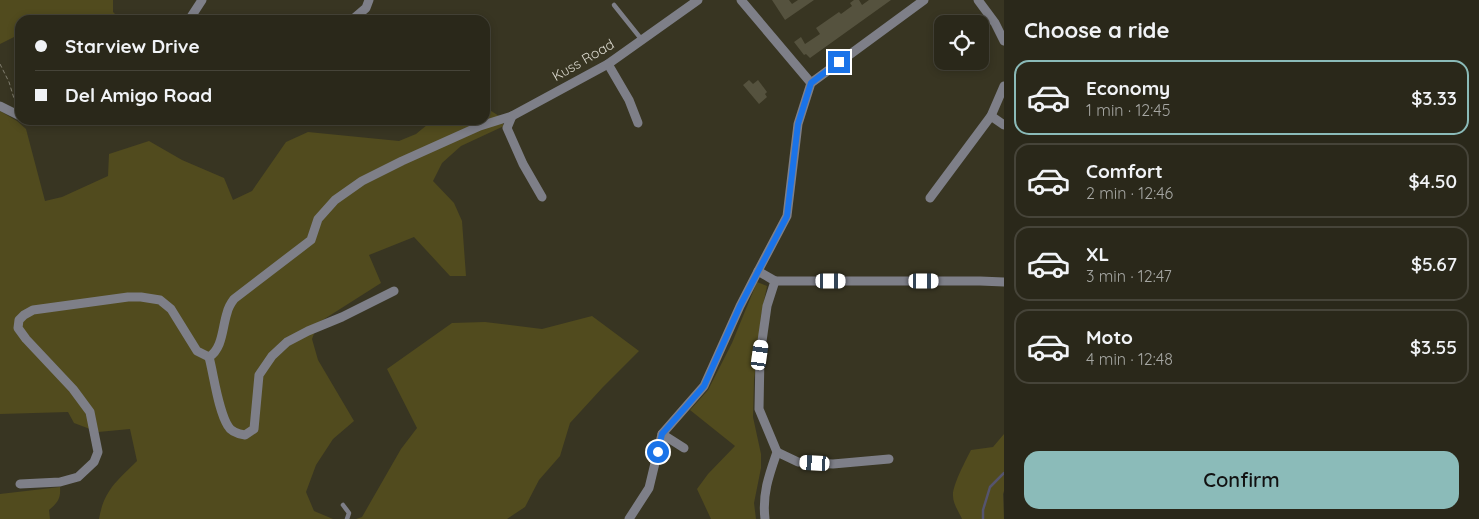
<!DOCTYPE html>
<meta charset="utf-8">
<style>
:root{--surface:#2a281a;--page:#363427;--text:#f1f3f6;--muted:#a5a6a2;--line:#464439;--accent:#8bbbb9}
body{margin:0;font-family:Quicksand,sans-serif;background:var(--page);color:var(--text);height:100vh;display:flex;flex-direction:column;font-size:19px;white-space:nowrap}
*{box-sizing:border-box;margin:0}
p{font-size:16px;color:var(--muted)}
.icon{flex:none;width:28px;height:28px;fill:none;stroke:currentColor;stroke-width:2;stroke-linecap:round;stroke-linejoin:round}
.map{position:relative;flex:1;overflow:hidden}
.panel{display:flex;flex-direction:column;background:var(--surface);width:475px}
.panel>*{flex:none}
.hud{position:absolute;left:15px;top:15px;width:475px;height:110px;border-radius:15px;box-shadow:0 2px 8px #0003,0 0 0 1px var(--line);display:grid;align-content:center;height:110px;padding:0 20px;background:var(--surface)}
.buttons{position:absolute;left:934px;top:15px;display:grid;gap:10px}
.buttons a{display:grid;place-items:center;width:55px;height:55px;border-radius:10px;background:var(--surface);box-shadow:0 2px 8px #0003,0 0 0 1px var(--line);font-size:25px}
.end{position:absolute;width:22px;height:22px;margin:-11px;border:6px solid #1a73e8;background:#fff;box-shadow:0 0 0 2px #fff}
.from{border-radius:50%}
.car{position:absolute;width:15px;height:30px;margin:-15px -8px;border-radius:6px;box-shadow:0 0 4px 1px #0007;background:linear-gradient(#fff 24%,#345 0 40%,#fff 0 76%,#345 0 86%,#fff 0)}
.hud b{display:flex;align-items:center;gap:18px;height:48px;font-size:19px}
.hud b+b{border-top:1px solid var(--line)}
.hud i{width:12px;height:12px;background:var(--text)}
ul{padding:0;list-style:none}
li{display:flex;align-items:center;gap:15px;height:75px;margin:0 10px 8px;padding:0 10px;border:2px solid var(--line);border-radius:15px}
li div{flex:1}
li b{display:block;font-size:19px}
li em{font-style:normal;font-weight:600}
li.active{border-color:var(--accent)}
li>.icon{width:45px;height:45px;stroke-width:1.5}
h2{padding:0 20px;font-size:22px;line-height:60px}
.primary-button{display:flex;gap:10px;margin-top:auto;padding:10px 20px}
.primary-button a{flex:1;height:58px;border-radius:15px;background:var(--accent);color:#111;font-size:20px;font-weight:600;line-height:58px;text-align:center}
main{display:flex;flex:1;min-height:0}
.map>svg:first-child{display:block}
</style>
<main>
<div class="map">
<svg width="1004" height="519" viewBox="0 0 1004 519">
<rect width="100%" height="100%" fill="#383522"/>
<g fill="#514b1e">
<polygon points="0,0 113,0 113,12 121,20 20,20 20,34 0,44"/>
<path d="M485 107 499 116 504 126 461 146 442 163 433 181 454 203 462 221 466 276H450L414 237 369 255 381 283 318 323 312 339 318 360 354 421 333 439 316 465 306 492 314 511 333 519H99C104 490 117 481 137 461L130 429 98 432 74 423 68 412 0 414V111L17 121 26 129 45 201 62 197 108 176 109 154 149 141 182 160 224 178 233 200 252 191 286 142 308 132 399 141 416 134 433 120H485Z"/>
<polygon points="757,282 767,286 761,316 754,380 753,417 761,454 761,468 754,503 756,519 711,519 697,489 708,474 735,446 690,410 708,390 732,343"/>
<polygon points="592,316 639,351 603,387 570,423 560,456 539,480 525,507 507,519 356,519 362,517 401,449 417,428 387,369 452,323 485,322 542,329"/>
<path d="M1004 434V491L1003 494 1004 519H962C959 512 953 504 953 496 952 486 966 460 971 450L993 447Z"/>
<path d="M60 487C61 499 57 503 49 510L50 519H0V494Z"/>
</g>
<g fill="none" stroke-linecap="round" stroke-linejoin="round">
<polyline stroke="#55546e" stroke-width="2.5" points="983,519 983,510 990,487 1004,473"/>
</g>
<g fill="#55523e">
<polygon points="772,0 789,0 792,4 798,0 814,0 785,20"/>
<polygon points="854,0 859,0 862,5 869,0 891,0 810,58 806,54 804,55 794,42 801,37 805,44 820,34 816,28 839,12 841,14 852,6 850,3"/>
<polygon points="749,80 753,84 758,80 767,92 765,94 767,97 759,104 743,85"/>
</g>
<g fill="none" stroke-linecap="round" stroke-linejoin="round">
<polyline stroke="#817e6f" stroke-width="1" stroke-dasharray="4 2.5" stroke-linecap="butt" points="0,64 9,82 16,105"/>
<g stroke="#7e7f88" stroke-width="4.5">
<polyline points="614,5 642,40"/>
<polyline points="343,505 349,513 347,519"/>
</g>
<g stroke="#7e7f88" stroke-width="9">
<polyline points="741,0 811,83"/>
<polyline points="978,0 995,23 1004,41"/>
<polyline points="189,20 202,0"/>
<polyline points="352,20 366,8 369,0"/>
<polyline points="608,64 629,100 638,123"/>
<polyline points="0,106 20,116"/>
<polyline points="512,116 507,128 523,164 542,197"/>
<polyline points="991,116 1004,125"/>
<polyline points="930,198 991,116 1004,86"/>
<polyline points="775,281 980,281 1004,282"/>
<path d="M209 357C214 376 218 410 228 426 231 432 238 434 245 435L254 429 259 375 272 356 287 342 308 331 342 317 394 291"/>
<polyline points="662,434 684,448"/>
<polyline points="777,452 798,462 833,464 889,459"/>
<path d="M20 484 60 482 78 477 94 462 98 452 90 412 73 389 26 339 18 328 19 320 24 315 33 310 128 297H141L160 300 171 309 197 351 209 357C223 348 222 328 227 313 228 308 231 303 234 299L311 240 318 219 335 200 362 181 402 161 480 126 512 116 608 64 698 0"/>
<polyline points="629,519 649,488 662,434 704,386 740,306 758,271"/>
<path d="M765 519C762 494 769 475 777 452L759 409 760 355 767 306 775 281 758 271 787 216 798 124 811 83 924 0"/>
</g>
</g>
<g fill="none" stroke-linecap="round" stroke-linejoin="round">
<polyline stroke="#1a73e8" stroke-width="6" points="658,452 662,434 704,386 740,306 787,216 798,124 811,83 839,62"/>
</g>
<g text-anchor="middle" stroke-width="4" stroke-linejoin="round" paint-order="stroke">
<g font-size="14" fill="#d9d7cc" stroke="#383522">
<text transform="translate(583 60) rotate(-30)" y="5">Kuss Road</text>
</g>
</g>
</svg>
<div class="buttons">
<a><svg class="icon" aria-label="locate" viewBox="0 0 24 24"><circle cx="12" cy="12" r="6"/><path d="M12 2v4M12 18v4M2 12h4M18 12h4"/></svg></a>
</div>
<i class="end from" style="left:658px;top:452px"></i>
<i class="end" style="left:839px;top:62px"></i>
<i class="car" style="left:831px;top:281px;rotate:90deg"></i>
<i class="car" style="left:924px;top:281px;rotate:90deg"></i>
<i class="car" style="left:760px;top:355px;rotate:8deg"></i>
<i class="car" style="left:815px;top:463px;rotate:273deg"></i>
<div class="hud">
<b><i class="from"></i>Starview Drive</b>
<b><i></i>Del Amigo Road</b>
</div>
</div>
<section class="panel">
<h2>Choose a ride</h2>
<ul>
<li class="active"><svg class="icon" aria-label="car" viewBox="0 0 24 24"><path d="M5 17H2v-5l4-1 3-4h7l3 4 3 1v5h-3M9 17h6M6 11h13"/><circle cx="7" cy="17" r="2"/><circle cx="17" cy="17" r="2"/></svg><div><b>Economy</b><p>1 min · 12:45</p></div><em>$3.33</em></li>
<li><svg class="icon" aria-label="car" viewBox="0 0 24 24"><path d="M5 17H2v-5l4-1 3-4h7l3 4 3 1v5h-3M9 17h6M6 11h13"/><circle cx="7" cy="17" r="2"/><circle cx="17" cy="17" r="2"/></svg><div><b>Comfort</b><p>2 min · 12:46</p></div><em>$4.50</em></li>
<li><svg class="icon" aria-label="car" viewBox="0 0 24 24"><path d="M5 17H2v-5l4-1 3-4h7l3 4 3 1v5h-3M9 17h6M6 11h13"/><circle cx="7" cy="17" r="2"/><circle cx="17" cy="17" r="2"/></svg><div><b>XL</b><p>3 min · 12:47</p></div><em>$5.67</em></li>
<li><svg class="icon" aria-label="car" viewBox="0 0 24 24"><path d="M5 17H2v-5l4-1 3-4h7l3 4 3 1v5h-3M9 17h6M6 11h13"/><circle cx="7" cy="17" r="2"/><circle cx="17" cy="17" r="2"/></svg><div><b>Moto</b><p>4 min · 12:48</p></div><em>$3.55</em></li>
</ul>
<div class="primary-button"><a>Confirm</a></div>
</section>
</main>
